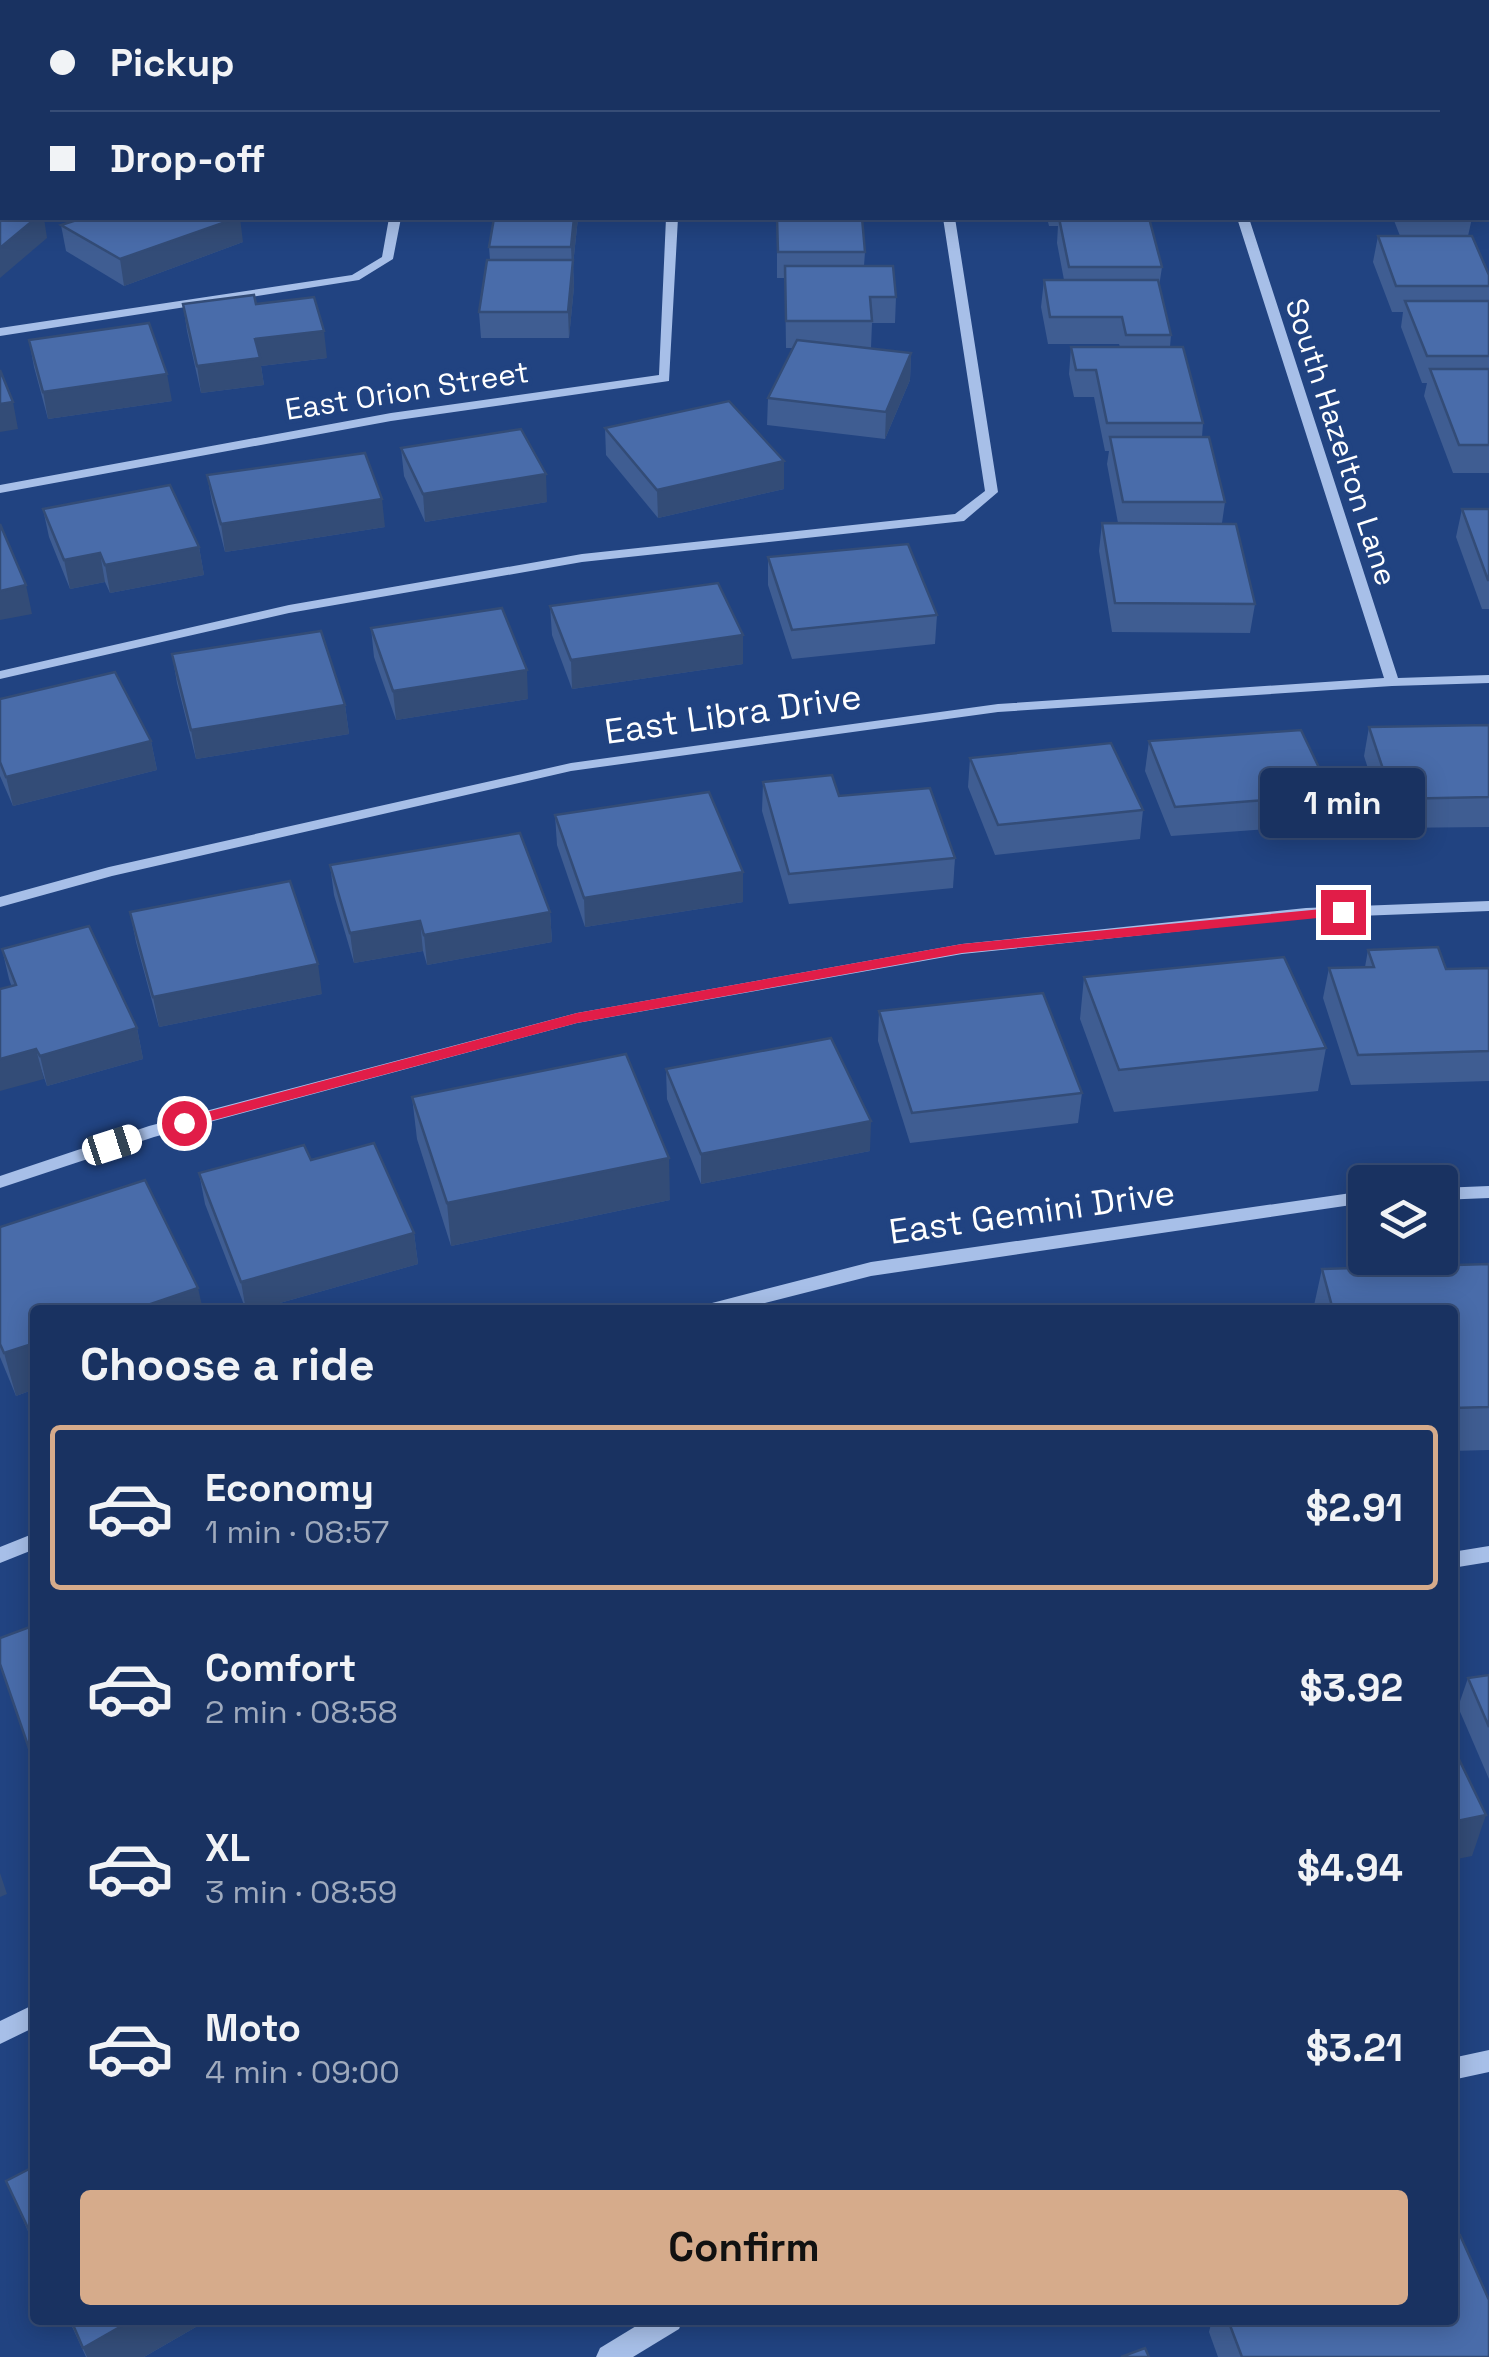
<!DOCTYPE html>
<meta charset="utf-8">
<style>
:root{--surface:#193261;--page:#263e6a;--text:#f1f3f6;--muted:#9faabd;--line:#374d76;--accent:#d6ab8b}
body{margin:0;font-family:"Space Grotesk",sans-serif;background:var(--page);color:var(--text);height:100vh;display:flex;flex-direction:column;font-size:38px;white-space:nowrap}
*{box-sizing:border-box;margin:0}
p{font-size:32px;color:var(--muted)}
.icon{flex:none;width:55px;height:55px;fill:none;stroke:currentColor;stroke-width:2;stroke-linecap:round;stroke-linejoin:round}
.map{position:relative;flex:1;overflow:hidden}
.side{position:absolute;left:30px;top:1305px;width:1428px;height:1020px;display:flex;flex-direction:column;background:var(--surface);border-radius:10px;box-shadow:0 5px 25px #0003,0 0 0 2px var(--line)}
.side>*{flex:none}
.top-card{position:absolute;left:0px;top:0px;width:1490px;height:220px;box-shadow:0 5px 25px #0003,0 0 0 2px var(--line);display:grid;align-content:center;height:220px;padding:0 50px;background:var(--surface)}
.buttons{position:absolute;left:1348px;top:1165px;display:grid;gap:20px}
.buttons a{display:grid;place-items:center;width:110px;height:110px;border-radius:10px;background:var(--surface);box-shadow:0 5px 25px #0003,0 0 0 2px var(--line);font-size:50px}
.end{position:absolute;width:45px;height:45px;margin:-22px;border:12px solid #e11d48;background:#fff;box-shadow:0 0 0 5px #fff}
.from{border-radius:50%}
.bubble{position:absolute;height:70px;border-radius:10px;background:var(--surface);box-shadow:0 5px 25px #0003,0 0 0 2px var(--line);font-size:32px;font-weight:600;line-height:70px;text-align:center}
.car{position:absolute;width:30px;height:60px;margin:-30px -15px;border-radius:12px;box-shadow:0 0 8px 2px #0007;background:linear-gradient(#fff 24%,#345 0 40%,#fff 0 76%,#345 0 86%,#fff 0)}
.top-card b{display:flex;align-items:center;gap:35px;height:95px;font-size:38px}
.top-card b+b{border-top:2px solid var(--line)}
.top-card i{width:25px;height:25px;background:var(--text)}
ul{padding:0;list-style:none}
li{display:flex;align-items:center;gap:30px;height:165px;margin:0 20px 15px;padding:0 30px;border:5px solid transparent;border-radius:10px}
li div{flex:1}
li b{display:block;font-size:38px}
li em{font-style:normal;font-weight:600}
li.selected{border-color:var(--accent)}
li>.icon{width:90px;height:90px;stroke-width:1.5}
h2{padding:0 50px;font-size:45px;line-height:120px}
.cta{display:flex;gap:20px;margin-top:auto;padding:20px 50px}
.cta a{flex:1;height:115px;border-radius:10px;background:var(--accent);color:#111;font-size:40px;font-weight:600;line-height:115px;text-align:center}
.map>svg:first-child{display:block}
</style>
<div class="map">
<svg width="1489" height="2357" viewBox="0 0 1489 2357">
<rect width="100%" height="100%" fill="#214381"/>
<g fill="none" stroke-linecap="round" stroke-linejoin="round">
<g fill="#a7bfe8" fill-rule="evenodd">
<polygon points="1169,0 1179,0 1179,2 1170,2"/>
<rect x="0" y="117" width="2" height="6"/>
<rect x="1488" y="138" width="1" height="6"/>
<polygon points="389,218 401,218 393,259 359,280 0,336 0,328 352,275 382,257"/>
<polygon points="666,218 678,218 669,381 391,421 0,493 0,485 391,413 659,375"/>
<polygon points="943,218 955,218 998,492 964,521 582,562 289,613 0,679 0,671 289,605 582,554 955,514 985,491"/>
<polygon points="1237,218 1249,218 1398,678 1489,675 1489,683 1392,686 998,712 571,771 112,876 0,907 0,897 109,867 571,763 998,704 1384,678"/>
<polygon points="1489,901 1489,911 1306,918 962,954 577,1023 154,1137 0,1188 0,1176 149,1126 577,1013 962,944 1306,908"/>
<polygon points="1489,1186 1489,1198 1440,1200 1440,1188"/>
<polygon points="1365,1191 1365,1203 871,1276 738,1310 703,1310 706,1305 712,1303 871,1262"/>
<polygon points="35,1533 35,1549 0,1563 0,1547"/>
<polygon points="1489,1546 1489,1562 1452,1568 1452,1552"/>
<polygon points="35,2004 35,2027 0,2044 0,2021"/>
<polygon points="1489,2050 1489,2072 1452,2080 1452,2058"/>
<polygon points="646,2320 683,2320 679,2329 633,2357 596,2357 600,2348"/>
</g>
</g>
<g fill="#3f5d92">
<rect x="0" y="28" width="2" height="54"/>
<rect x="1488" y="38" width="1" height="58"/>
<polygon points="578,218 573,265 574,287 569,338 481,338 479,312 490,260 489,247"/>
<polygon points="777,218 865,252 864,266 896,297 895,323 872,323 871,348 911,353 910,380 885,439 767,425 768,398 793,348 786,348 785,278 777,278"/>
<polygon points="1047,218 1149,218 1162,267 1159,287 1171,335 1170,347 1203,423 1202,437 1225,502 1222,523 1255,604 1250,633 1112,632 1099,551 1102,523 1118,523 1107,464 1109,451 1105,451 1094,397 1074,397 1069,374 1071,347 1120,347 1119,344 1048,344 1041,307 1044,280 1064,280 1057,243 1058,226 1049,226"/>
<polygon points="1393,218 1472,218 1468,236 1489,275 1489,473 1453,473 1424,396 1427,383 1422,383 1401,327 1403,312 1392,312 1373,262 1378,236 1400,236"/>
<polygon points="61,225 243,242 124,286 66,251"/>
<polygon points="183,304 256,304 327,358 261,366 264,385 201,393 187,331"/>
<polygon points="29,340 172,401 48,419 34,367"/>
<polygon points="605,428 784,489 658,518 606,455"/>
<polygon points="401,448 547,502 425,522 404,476"/>
<polygon points="207,475 385,527 225,552 212,502"/>
<polygon points="43,509 199,547 204,575 110,593 105,582 70,589 49,537"/>
<polygon points="1462,509 1489,509 1489,609 1482,609 1456,537"/>
<polygon points="768,557 937,615 935,644 792,659 768,585"/>
<polygon points="550,606 743,635 743,664 572,689 552,635"/>
<polygon points="371,628 528,699 396,720 374,657"/>
<polygon points="172,654 345,705 349,734 196,759 177,683"/>
<polygon points="0,699 151,741 157,770 13,806 0,776"/>
<polygon points="1489,725 1489,827 1387,828 1364,756 1369,727"/>
<polygon points="1149,741 1332,795 1326,825 1171,836 1145,771"/>
<polygon points="970,758 1143,810 1140,839 995,855 968,787"/>
<polygon points="763,782 839,796 955,858 953,888 789,904 762,811"/>
<polygon points="555,815 743,902 585,927 557,845"/>
<polygon points="330,865 550,912 552,942 427,965 423,951 354,963 334,895"/>
<polygon points="130,912 322,994 159,1027 136,942"/>
<polygon points="2,949 137,1028 143,1059 47,1086 9,979"/>
<polygon points="1368,950 1446,969 1489,968 1489,1081 1351,1085 1323,998 1329,968 1365,967"/>
<polygon points="1084,977 1326,1048 1318,1091 1114,1112 1080,1019"/>
<polygon points="879,1011 1082,1093 1078,1123 910,1143 878,1041"/>
<polygon points="666,1069 870,1151 701,1184 667,1099"/>
<polygon points="412,1097 670,1200 451,1246 417,1139"/>
<polygon points="311,1160 414,1233 418,1264 255,1310 246,1310 205,1204 199,1173"/>
<polygon points="0,1227 35,1310 35,1389 16,1396 0,1357"/>
<polygon points="1489,1264 1489,1450 1452,1451 1452,1310 1313,1310 1322,1269"/>
<polygon points="1489,1675 1489,1779 1458,1707 1468,1678"/>
<polygon points="35,2166 35,2247 6,2181"/>
<polygon points="69,2320 208,2320 144,2357 86,2357"/>
<polygon points="1212,2320 1228,2320 1489,2357 1218,2357 1209,2332"/>
</g>
<g fill="#334c77">
<polygon points="36,218 44,218 47,238 0,278 0,248"/>
<polygon points="237,218 240,218 243,242 124,286 120,259"/>
<polygon points="574,218 578,218 573,265 574,287 569,338 568,312 572,268 571,247"/>
<polygon points="324,331 327,358 261,366 264,385 201,393 197,366 255,339"/>
<polygon points="911,353 910,380 885,439 886,412"/>
<polygon points="167,374 172,401 48,419 43,392"/>
<polygon points="13,402 18,429 0,432 0,404"/>
<polygon points="784,461 784,489 658,518 657,490"/>
<polygon points="546,474 547,502 425,522 423,494"/>
<polygon points="382,499 385,527 225,552 221,524"/>
<polygon points="199,547 204,575 110,593 105,565"/>
<polygon points="100,553 105,582 70,589 64,560"/>
<polygon points="26,585 32,614 0,620 0,591"/>
<polygon points="743,635 743,664 572,689 571,660"/>
<polygon points="527,670 528,699 396,720 393,691"/>
<polygon points="345,705 349,734 196,759 191,730"/>
<polygon points="151,741 157,770 13,806 6,777"/>
<polygon points="743,872 743,902 585,927 584,898"/>
<polygon points="550,912 552,942 427,965 424,935"/>
<polygon points="420,921 423,951 354,963 350,933"/>
<polygon points="318,964 322,994 159,1027 153,997"/>
<polygon points="137,1028 143,1059 47,1086 40,1056"/>
<polygon points="36,1049 44,1079 0,1091 0,1059"/>
<polygon points="871,1121 870,1151 701,1184 701,1154"/>
<polygon points="669,1158 670,1200 451,1246 447,1203"/>
<polygon points="414,1233 418,1264 255,1310 246,1310 241,1282"/>
<polygon points="198,1288 203,1310 133,1310"/>
<polygon points="35,1343 35,1389 16,1396 4,1353"/>
<polygon points="1486,1815 1472,1856 1452,1860 1452,1822"/>
<polygon points="0,1873 7,1894 0,1897"/>
<polygon points="132,2320 208,2320 144,2357 87,2357 83,2348"/>
</g>
<g fill="#496caa" stroke="#334c77" stroke-width="2.5">
<rect x="0" y="28" width="2" height="30"/>
<rect x="1488" y="38" width="1" height="33"/>
<polygon points="0,205 2,206 2,218 36,218 0,248"/>
<polygon points="83,218 237,218 120,259 61,225"/>
<polygon points="494,218 574,218 571,247 489,247"/>
<polygon points="777,218 862,218 865,252 778,252"/>
<polygon points="1059,218 1149,218 1162,267 1069,267"/>
<polygon points="1378,236 1472,236 1489,275 1489,286 1396,286"/>
<polygon points="487,260 573,260 568,312 479,312"/>
<polygon points="785,266 893,266 896,297 870,297 872,321 786,321"/>
<polygon points="1044,280 1158,280 1171,335 1126,335 1122,317 1050,317"/>
<polygon points="254,295 256,304 314,297 324,331 255,339 260,358 197,366 183,304"/>
<polygon points="1405,301 1489,301 1489,356 1427,356"/>
<polygon points="149,323 167,374 43,392 29,340"/>
<polygon points="797,340 911,353 886,412 768,398"/>
<polygon points="1071,347 1183,347 1203,423 1107,423 1096,370 1076,370"/>
<polygon points="1430,369 1489,369 1489,445 1459,445"/>
<polygon points="0,370 13,402 0,404"/>
<polygon points="729,401 784,461 657,490 605,428"/>
<polygon points="521,429 546,474 423,494 401,448"/>
<polygon points="1110,437 1209,437 1225,502 1123,502"/>
<polygon points="365,453 382,499 221,524 207,475"/>
<polygon points="170,485 199,547 105,565 100,553 64,560 43,509"/>
<polygon points="1462,509 1489,509 1489,580 1488,580"/>
<polygon points="1102,523 1236,524 1255,604 1115,603"/>
<polygon points="0,524 26,585 0,591"/>
<polygon points="908,544 937,615 792,630 768,557"/>
<polygon points="718,583 743,635 571,660 550,606"/>
<polygon points="502,608 527,670 393,691 371,628"/>
<polygon points="321,631 345,705 191,730 172,654"/>
<polygon points="115,672 151,741 6,777 0,762 0,699"/>
<polygon points="1489,725 1489,797 1393,799 1369,727"/>
<polygon points="1301,730 1332,795 1175,807 1149,741"/>
<polygon points="1111,743 1143,810 998,825 970,758"/>
<polygon points="832,775 839,796 930,788 955,858 789,874 763,782"/>
<polygon points="709,792 743,872 584,898 555,815"/>
<polygon points="520,833 550,912 424,935 420,921 350,933 330,865"/>
<polygon points="290,881 318,964 153,997 130,912"/>
<polygon points="89,926 137,1028 40,1056 36,1049 0,1059 0,989 16,985 2,949"/>
<polygon points="1438,947 1446,969 1489,968 1489,1051 1358,1055 1329,968 1374,967 1368,950"/>
<polygon points="1284,957 1326,1048 1119,1070 1084,977"/>
<polygon points="1043,993 1082,1093 912,1113 879,1011"/>
<polygon points="831,1038 871,1121 701,1154 666,1069"/>
<polygon points="626,1054 669,1158 447,1203 412,1097"/>
<polygon points="374,1143 414,1233 241,1282 199,1173 304,1145 311,1160"/>
<polygon points="145,1180 198,1288 133,1310 35,1310 35,1343 4,1353 0,1344 0,1227"/>
<polygon points="1489,1264 1489,1407 1452,1408 1452,1310 1333,1310 1322,1269"/>
<polygon points="35,1625 35,1766 0,1664 0,1638"/>
<polygon points="1489,1675 1489,1727 1468,1678"/>
<polygon points="1452,1745 1486,1815 1452,1822"/>
<polygon points="35,2166 35,2243 6,2181"/>
<polygon points="1460,2235 1489,2300 1489,2357 1242,2357 1228,2320 1452,2320 1452,2237"/>
<polygon points="71,2320 132,2320 83,2348"/>
<polygon points="1145,2348 1149,2357 1121,2357"/>
</g>
<polygon fill="#e11d48" points="1343,907 1348,908 1348,915 962,953 577,1023 184,1128 176,1123 184,1118 577,1013 962,944"/>
<g text-anchor="middle" stroke-width="9" stroke-linejoin="round" paint-order="stroke">
<g font-size="30" fill="#fff" stroke="#214381">
<text transform="translate(407 391) rotate(-9)" y="10">East Orion Street</text>
<text transform="translate(1341 442) rotate(72)" y="10">South Hazelton Lane</text>
</g>
<g font-size="35" fill="#fff" stroke="#214381">
<text transform="translate(733 714) rotate(-8)" y="12">East Libra Drive</text>
<text transform="translate(1032 1212) rotate(-8)" y="12">East Gemini Drive</text>
</g>
</g>
</svg>
<div class="buttons">
<a><svg class="icon" aria-label="layers" viewBox="0 0 24 24"><path d="M12 4l9 5-9 5-9-5zM3 14l9 5 9-5"/></svg></a>
</div>
<i class="end from" style="left:184px;top:1123px"></i>
<i class="end" style="left:1343px;top:912px"></i>
<div class="bubble" style="left:1260px;top:768px;width:165px">1 min</div>
<i class="car" style="left:112px;top:1145px;rotate:72deg"></i>
<div class="top-card">
<b><i class="from"></i>Pickup</b>
<b><i></i>Drop-off</b>
</div>
<section class="side">
<h2>Choose a ride</h2>
<ul>
<li class="selected"><svg class="icon" aria-label="car" viewBox="0 0 24 24"><path d="M5 17H2v-5l4-1 3-4h7l3 4 3 1v5h-3M9 17h6M6 11h13"/><circle cx="7" cy="17" r="2"/><circle cx="17" cy="17" r="2"/></svg><div><b>Economy</b><p>1 min · 08:57</p></div><em>$2.91</em></li>
<li><svg class="icon" aria-label="car" viewBox="0 0 24 24"><path d="M5 17H2v-5l4-1 3-4h7l3 4 3 1v5h-3M9 17h6M6 11h13"/><circle cx="7" cy="17" r="2"/><circle cx="17" cy="17" r="2"/></svg><div><b>Comfort</b><p>2 min · 08:58</p></div><em>$3.92</em></li>
<li><svg class="icon" aria-label="car" viewBox="0 0 24 24"><path d="M5 17H2v-5l4-1 3-4h7l3 4 3 1v5h-3M9 17h6M6 11h13"/><circle cx="7" cy="17" r="2"/><circle cx="17" cy="17" r="2"/></svg><div><b>XL</b><p>3 min · 08:59</p></div><em>$4.94</em></li>
<li><svg class="icon" aria-label="car" viewBox="0 0 24 24"><path d="M5 17H2v-5l4-1 3-4h7l3 4 3 1v5h-3M9 17h6M6 11h13"/><circle cx="7" cy="17" r="2"/><circle cx="17" cy="17" r="2"/></svg><div><b>Moto</b><p>4 min · 09:00</p></div><em>$3.21</em></li>
</ul>
<div class="cta"><a>Confirm</a></div>
</section>
</div>
